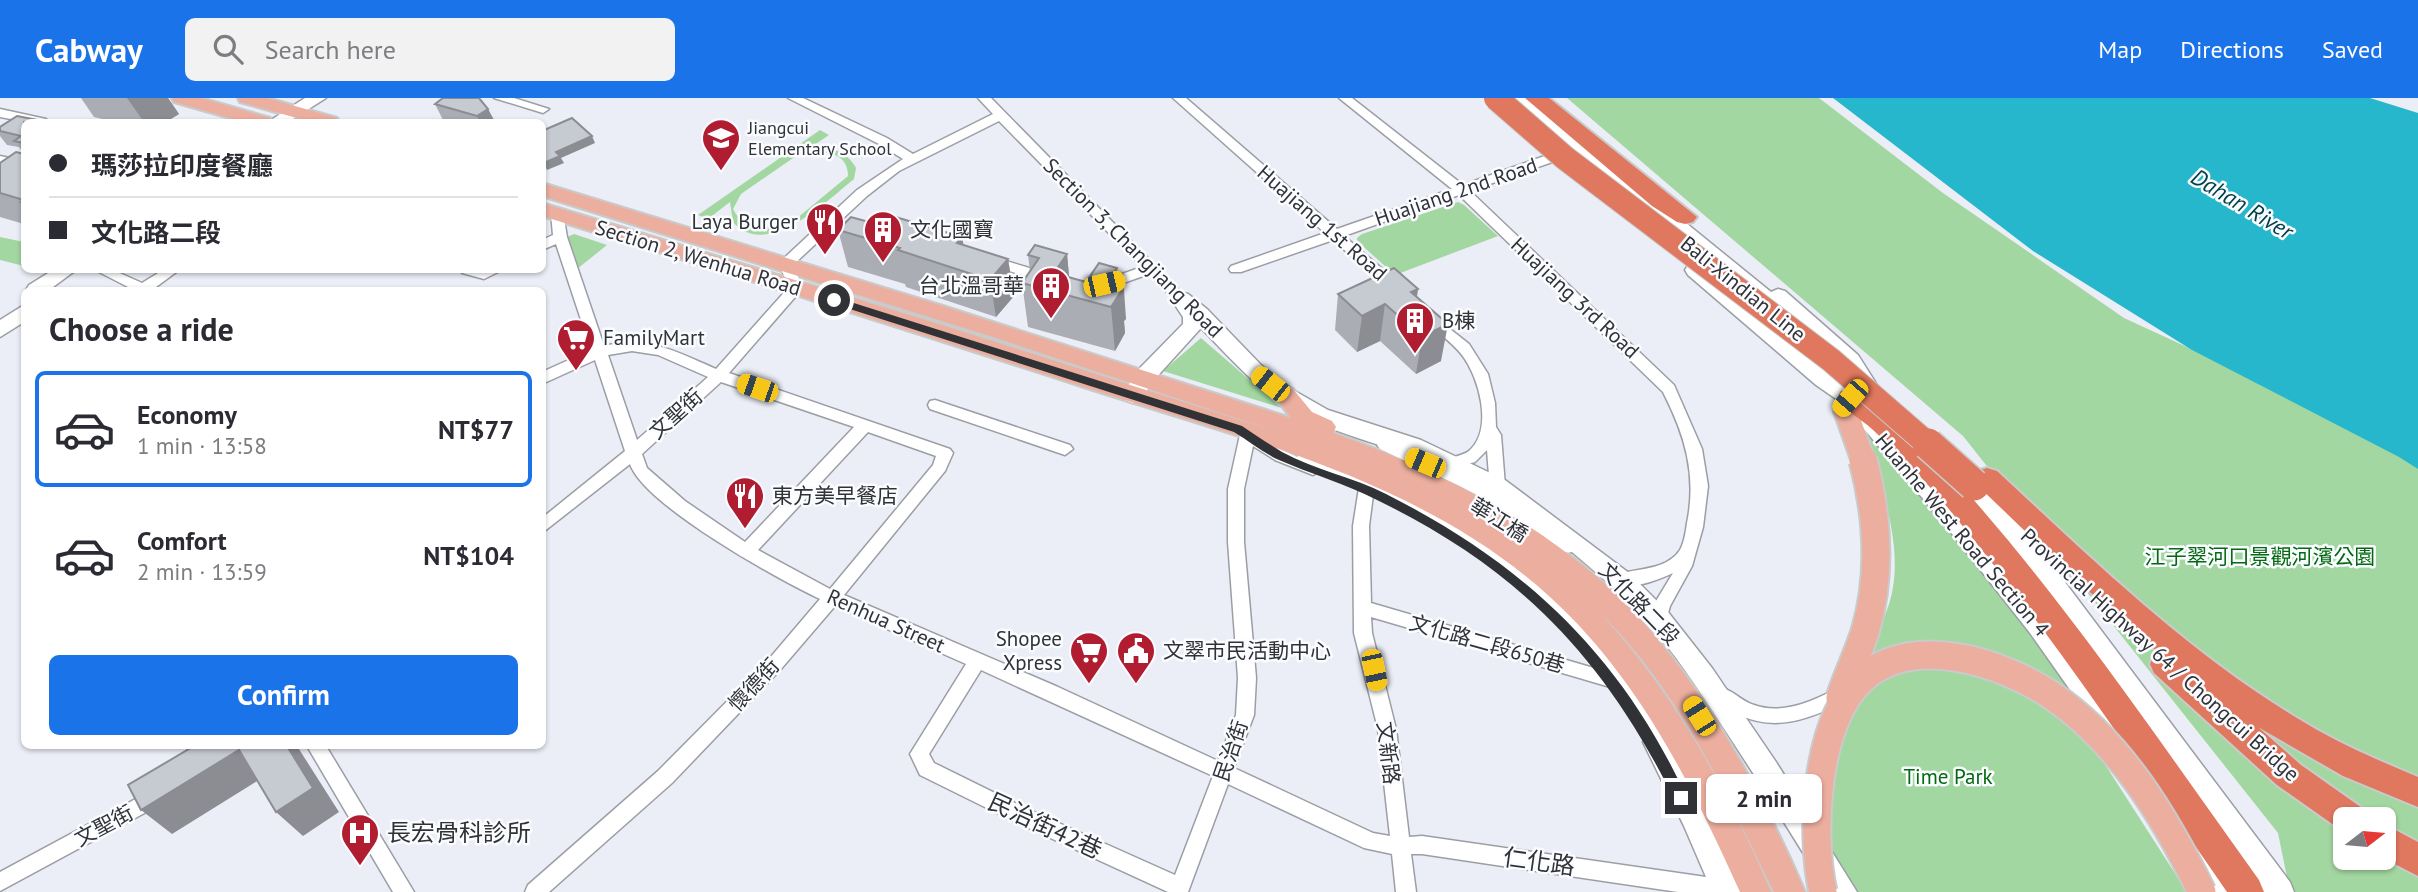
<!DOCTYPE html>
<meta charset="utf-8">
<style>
:root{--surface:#fff;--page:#f2f2f3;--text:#2b2b33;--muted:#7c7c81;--line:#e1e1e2;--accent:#1a73e8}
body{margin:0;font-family:"PT Sans","Noto Sans TC",sans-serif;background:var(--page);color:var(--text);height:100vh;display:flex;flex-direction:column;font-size:26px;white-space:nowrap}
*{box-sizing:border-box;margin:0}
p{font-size:23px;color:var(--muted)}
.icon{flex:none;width:38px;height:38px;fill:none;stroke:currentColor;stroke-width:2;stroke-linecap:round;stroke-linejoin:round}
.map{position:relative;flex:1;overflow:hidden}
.sheet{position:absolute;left:21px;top:189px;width:525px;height:462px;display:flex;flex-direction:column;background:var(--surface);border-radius:10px;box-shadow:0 2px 5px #0004}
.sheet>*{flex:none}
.top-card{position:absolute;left:21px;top:21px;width:525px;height:154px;border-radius:10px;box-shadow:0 2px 5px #0004;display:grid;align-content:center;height:154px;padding:0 28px;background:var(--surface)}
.needle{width:46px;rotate:74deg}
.fabs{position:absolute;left:2333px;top:709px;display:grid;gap:14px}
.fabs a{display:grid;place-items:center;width:63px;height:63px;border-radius:10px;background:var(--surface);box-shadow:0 2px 5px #0004;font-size:35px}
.end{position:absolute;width:32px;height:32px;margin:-16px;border:9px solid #313235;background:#fff;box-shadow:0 0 0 4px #fff}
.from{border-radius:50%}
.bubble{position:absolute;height:49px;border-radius:10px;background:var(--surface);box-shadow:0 2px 5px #0004;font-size:23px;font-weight:700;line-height:49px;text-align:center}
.car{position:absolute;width:21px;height:42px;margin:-21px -10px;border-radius:9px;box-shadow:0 0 5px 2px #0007;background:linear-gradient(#f5c518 24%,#345 0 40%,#f5c518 0 76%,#345 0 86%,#f5c518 0)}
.top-card b{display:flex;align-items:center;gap:24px;height:66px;font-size:26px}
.top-card b+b{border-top:2px solid var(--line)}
.top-card i{width:18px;height:18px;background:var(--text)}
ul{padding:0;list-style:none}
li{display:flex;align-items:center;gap:21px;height:116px;margin:0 14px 10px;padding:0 14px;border:4px solid transparent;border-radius:10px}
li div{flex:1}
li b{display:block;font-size:26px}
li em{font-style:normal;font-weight:700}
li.selected{border-color:var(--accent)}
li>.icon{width:63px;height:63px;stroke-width:1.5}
h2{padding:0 28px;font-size:32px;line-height:84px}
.button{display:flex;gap:14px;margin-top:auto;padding:14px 28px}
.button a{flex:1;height:80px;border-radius:10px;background:var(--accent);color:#fff;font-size:28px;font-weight:700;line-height:80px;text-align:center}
header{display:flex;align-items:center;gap:42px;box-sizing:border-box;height:98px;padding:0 35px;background:var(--accent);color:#fff}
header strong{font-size:33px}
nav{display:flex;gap:38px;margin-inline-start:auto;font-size:24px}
.search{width:490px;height:63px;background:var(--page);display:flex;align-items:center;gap:18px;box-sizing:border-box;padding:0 24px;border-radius:10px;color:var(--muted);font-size:26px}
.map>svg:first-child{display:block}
</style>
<header>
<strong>Cabway</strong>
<div class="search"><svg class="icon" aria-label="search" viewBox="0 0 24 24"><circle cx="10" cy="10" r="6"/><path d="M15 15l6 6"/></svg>Search here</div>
<nav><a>Map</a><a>Directions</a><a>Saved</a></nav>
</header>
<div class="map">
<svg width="2418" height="794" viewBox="0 0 2418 794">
<rect width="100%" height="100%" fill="#ebeef6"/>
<g fill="#a3d7a1" fill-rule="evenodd">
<path d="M1567 0H1819L1943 95 2124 220 2391 343 2418 364V794H2290L2278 735 1963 338ZM2345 721H2384V760H2345Z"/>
<path d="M820 32 829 37 810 50C830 49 846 52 856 70L854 81C828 102 766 163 733 124L730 104 708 121 698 117ZM811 54C830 54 848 56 848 78L796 121C776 129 745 136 733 111L741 96 796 58Z"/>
<polygon points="1458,104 1464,107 1498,138 1395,177 1357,143 1357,140 1362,136"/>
<polygon points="574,136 607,147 577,171 567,139"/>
<polygon points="0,139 24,144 24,168 0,162"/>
<polygon points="1201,240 1282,310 1163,273"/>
<path d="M1861 326 1867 337C1946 425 2018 517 2085 614L1976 558 1847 584C1860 562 1874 540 1885 517 1911 457 1879 384 1861 326Z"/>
<polygon points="1922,563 2015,581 2088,640 2187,794 1853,794 1822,738 1842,629 1874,579"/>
</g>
<polygon fill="#27b7cc" points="1833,0 2370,0 2418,15 2418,371 2399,359 2192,252 2033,153"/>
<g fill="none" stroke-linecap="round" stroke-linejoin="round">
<defs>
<g id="street">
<polygon points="494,0 514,0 549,11 543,15"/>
<path d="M788 0H803L887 40 913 56 993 16 978 0H991L1188 201 1181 206 1176 204 1149 176 1109 190H1099L1097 187 1099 184 1142 169 999 23 899 73 867 98 793 167 803 190 729 275 950 351 953 355 945 373 844 497 1058 589 1218 663 1236 617 1238 580 1228 444V391L1240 337 1243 333 1248 331 1269 340C1274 350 1287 354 1297 359L1304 354 1309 356C1459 418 1566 482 1657 619 1669 637 1682 654 1692 673 1701 690 1706 709 1713 727 1723 750 1735 771 1745 794H1678L1422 756H1411L1416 794H1396L1392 756 1364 750 1228 686 1188 794H1168L1009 721 920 677 910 656 966 566 835 508 781 571 672 685 549 794H525L528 787 658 673 769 561 820 501C779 482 644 407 630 366L542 435V420L625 353 595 262 542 286V274L591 252 556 146 542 152V142L553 137 551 115 557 111 563 115 567 139 604 248C648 237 677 254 716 271L789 189 779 166 781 163 857 92 903 61 879 46ZM632 253 658 257 708 279 637 342 608 257ZM721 284 854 329 745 444 685 403 647 370 642 356ZM868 334 936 358 933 367 830 491 758 452ZM1253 348 1275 362 1308 375 1313 377 1320 373 1359 390 1353 428 1354 535 1378 631 1390 738 1373 735 1234 670 1254 617 1256 580 1244 444V391ZM1373 397C1462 440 1542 495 1604 573L1371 505 1369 428ZM1371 519 1610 589 1615 588 1649 637 1643 644 1684 728 1706 779 1422 738 1409 739 1396 631 1372 535ZM981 572 1213 678 1175 777 1023 709 934 665 929 656Z"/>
<path d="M1173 0H1186L1337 131 1452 91 1339 0H1352L1463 87 1553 55H1561V61L1470 93 1674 287 1702 351 1708 388 1703 429 1692 468 1670 508 1665 526 1659 528 1653 526 1651 521 1653 508 1673 475C1658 482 1632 492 1615 487L1613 482 1615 477C1636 470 1666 473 1680 452 1684 445 1686 433 1687 425 1697 377 1685 337 1663 294L1459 97 1344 138 1401 187 1403 190 1401 193H1391L1333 142 1241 174H1231L1229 171 1231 168 1325 135Z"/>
<polygon points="0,11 46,21 48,24 27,24 0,19"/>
<polygon points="0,58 24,63 24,71 0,66"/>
<polygon points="989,158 1053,177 1055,180 1048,185 984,165 982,162"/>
<polygon points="95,172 113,172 142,185 163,172 179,172 152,192 134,192"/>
<polygon points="460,172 502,172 484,181 462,175"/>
<path d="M1431 216 1469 246 1488 276 1495 305 1496 329 1501 337 1505 388 1497 394 1572 444 1574 449 1572 454C1558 458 1530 431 1518 422 1476 392 1426 373 1380 351L1377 347 1385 341 1442 366 1444 362C1452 359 1462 358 1469 353 1494 331 1479 279 1462 257 1452 244 1438 235 1426 224L1424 221ZM1487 352 1490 390 1451 371 1475 364Z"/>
<polygon points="935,302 1070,347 1073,351 1065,357 930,311 928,307 930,303"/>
<path d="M1839 581 1845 584 1848 589 1842 605C1807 622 1774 634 1737 616 1729 613 1720 607 1716 599L1719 594 1725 591C1736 595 1743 604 1754 607 1779 616 1806 606 1828 595L1833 584Z"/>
<polygon points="307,648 326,648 414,794 393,794"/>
<polygon points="156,690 163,693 165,699 163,705 0,793 0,774"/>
</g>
<g id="secondary">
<polygon points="305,0 326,0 288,24 268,24"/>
<polygon points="1512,0 1532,0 1771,194 1778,191 1785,193 1858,257 1879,290 1876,295 1868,298 1860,295 1844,267 1790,220 1777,220"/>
<polygon points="1695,166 1702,167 1830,277 1858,295 1958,411 2048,521 2141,651 2145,659 2141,667 2132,671 2123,667 2030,535 1942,423 1842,305 1816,287 1688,177 1685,172 1688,167"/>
<polygon points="53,172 76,172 49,192 26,192 29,187"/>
<path d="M1181 194 1188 196 1207 211 1263 269 1293 292 1328 312 1421 342 1505 382 1629 475 1668 514 1712 570 1776 664 1857 794H1827C1791 735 1755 677 1717 620 1696 588 1674 554 1648 526 1603 476 1547 431 1490 395 1435 360 1373 348 1314 324 1269 305 1235 265 1201 230L1153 283 1141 302 1133 305 1125 302 1122 297 1138 272 1183 226V219L1171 201 1174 196Z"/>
<polygon points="24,207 24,224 0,239 0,222"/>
<polygon points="1959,370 1981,382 2025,431 2290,784 2294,794 2263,794 2009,443 1965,394 1951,385 1948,379 1951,373"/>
<path d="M2170 701C2196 710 2222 769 2233 794H2204L2187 760 2156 713 2160 704Z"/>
</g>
<g id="primary">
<polygon points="172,0 201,0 270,20 272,24 244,24 174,4"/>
<polygon points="238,0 267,0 337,20 339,24 311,24 240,4"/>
<path d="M542 85 943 208 1291 320 1274 297 1277 291 1285 289 1293 291 1312 314 1332 323 1336 329 1333 335C1426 368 1516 411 1592 475 1685 551 1758 685 1805 794H1774C1726 696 1680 593 1601 516 1675 597 1728 693 1771 794H1740C1691 686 1639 580 1550 499 1422 382 1247 342 1087 290 906 231 724 174 542 118V105L942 227 1290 338 993 239 542 98Z"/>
<polygon points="1850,292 1858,294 1862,300 1858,314 1875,362 1871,368 1863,371 1855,368 1851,362 1834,314 1842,294"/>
</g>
<g id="highway">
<polygon points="1525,0 1549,0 1697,119 1693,124 1685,126 1677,124 1652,108"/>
<path d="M1850 291C1884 301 1923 346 1947 372 2063 499 2159 643 2259 782L2264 794H2227C2139 667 2054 539 1956 420 1931 388 1902 359 1872 331 1861 321 1845 313 1837 300L1841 293Z"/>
<path d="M1987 370 1997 373C2094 463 2191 558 2307 626 2342 647 2380 663 2418 679V709L2343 678 2258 629 2301 667 2362 710 2367 721H2345V735L2277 687 2154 575 2150 566 2154 557 2159 555 2075 481 1977 387 1973 380 1977 373Z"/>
<polygon points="2384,726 2418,744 2418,778 2383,760"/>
</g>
</defs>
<use href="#street" stroke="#9b9ea5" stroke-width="3"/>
<use href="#secondary" stroke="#9b9ea5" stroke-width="3"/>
<use href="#primary" stroke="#c9caca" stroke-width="4"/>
<use href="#highway" stroke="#c9caca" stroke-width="4"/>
<use href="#street" fill="#fff" fill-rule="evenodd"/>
<use href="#secondary" fill="#fff" fill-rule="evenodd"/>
<use href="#primary" fill="#ecae9e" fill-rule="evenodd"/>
<use href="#highway" fill="#df785e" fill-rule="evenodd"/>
<defs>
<g id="primary-bridge">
<path d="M1840 600C1847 578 1858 556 1865 534 1882 476 1878 419 1863 362"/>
<path d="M1823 794C1810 736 1815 624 1862 581 1913 535 2001 564 2051 597 2121 644 2166 721 2202 794"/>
</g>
<polyline id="highway-bridge-far1" points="1496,0 1565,60 1831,262 1930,348"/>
<polyline id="highway-bridge" points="1928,346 1974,387"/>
</defs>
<use href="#primary-bridge" stroke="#c9caca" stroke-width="31" stroke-linecap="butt"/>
<use href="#highway-bridge-far1" stroke="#c9caca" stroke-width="26" stroke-linecap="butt"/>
<use href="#highway-bridge" stroke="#c9caca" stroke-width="34" stroke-linecap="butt"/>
<use href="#primary-bridge" stroke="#ecae9e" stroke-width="27"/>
<use href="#highway-bridge-far1" stroke="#df785e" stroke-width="24"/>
<use href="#highway-bridge" stroke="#df785e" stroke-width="31"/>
</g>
<g fill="#aaaeb4">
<polygon points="81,0 168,0 179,16 166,24 115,24 94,19"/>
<polygon points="435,6 488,11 495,24 444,24"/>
<polygon points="24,24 24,126 0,119 0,65 24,56 19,49 7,47 0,38 0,29"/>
<polygon points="880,127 962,139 963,147 1008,161 1014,198 996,219 906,189 905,186 848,169 838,132"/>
<polygon points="1067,156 1069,179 1086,184 1117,175 1126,221 1124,223 1125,235 1115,253 1028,229 1022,185 1030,174 1028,157"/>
<polygon points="1418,191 1417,199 1441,263 1416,276 1380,243 1357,254 1335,232 1338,196"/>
</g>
<g fill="#8b8d92">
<polygon points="127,0 168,0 179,16 166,24 144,24"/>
<polygon points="488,11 495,24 480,24 477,18"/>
<polygon points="592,38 595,45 561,60 564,65 547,72 544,65 556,54"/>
<polygon points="962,139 969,175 957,145"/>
<polygon points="1067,156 1071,198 1054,175"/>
<polygon points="1008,161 1014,198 996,219 990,182"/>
<polygon points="1117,170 1118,185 1123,177 1126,221 1124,223 1125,235 1115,253 1111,209 1114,174"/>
<polygon points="1418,191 1412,228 1411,194"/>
<polygon points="1385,206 1380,243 1357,254 1362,218"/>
<polygon points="1448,226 1441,263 1416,276 1422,239"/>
<polygon points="287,648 297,648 339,714 303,738 276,714"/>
<polygon points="239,652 267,677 172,736 141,712"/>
</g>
<g fill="#c6cad1" stroke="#8b8d92" stroke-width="2">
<polygon points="443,0 479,0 488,11 477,18 435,6"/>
<polygon points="17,18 48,24 24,24 24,45 14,43 21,38 0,33 0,29"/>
<polygon points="572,20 592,38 556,54 560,58 544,65 542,64 542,33"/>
<polygon points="16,54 24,56 24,105 21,104 24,102 0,95 0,65"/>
<polygon points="889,117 962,139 957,145 1008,161 990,182 898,152 900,150 838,132 851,119 880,127"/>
<polygon points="1035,147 1067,156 1054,175 1086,184 1099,165 1117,170 1114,174 1123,177 1115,190 1122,192 1111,209 1022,185 1039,160 1028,157"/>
<polygon points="1394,170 1418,191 1411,194 1448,226 1422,239 1385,206 1362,218 1338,196"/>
<polygon points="194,648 287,648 313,690 276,714 239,652 141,712 128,687"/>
</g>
<path fill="#313235" d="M831 200H838L1242 328C1255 337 1269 346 1282 354 1315 372 1353 379 1386 396 1525 466 1622 558 1687 700L1685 705H1676C1606 562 1521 472 1377 402 1346 386 1311 376 1279 362 1263 355 1249 343 1234 334L831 205Z"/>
<defs>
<symbol id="school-pin" viewBox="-11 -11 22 30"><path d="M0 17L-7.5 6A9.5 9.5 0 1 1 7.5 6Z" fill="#b01c30" stroke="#fafcff"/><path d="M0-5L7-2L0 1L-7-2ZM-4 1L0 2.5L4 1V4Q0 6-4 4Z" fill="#fff"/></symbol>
<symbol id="restaurant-pin" viewBox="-11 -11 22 30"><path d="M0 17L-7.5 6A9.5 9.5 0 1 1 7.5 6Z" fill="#b01c30" stroke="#fafcff"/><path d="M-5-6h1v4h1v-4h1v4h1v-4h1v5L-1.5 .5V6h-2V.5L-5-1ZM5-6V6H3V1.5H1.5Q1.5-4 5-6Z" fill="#fff"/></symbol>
<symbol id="building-pin" viewBox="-11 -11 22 30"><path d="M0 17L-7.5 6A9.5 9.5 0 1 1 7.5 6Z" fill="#b01c30" stroke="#fafcff"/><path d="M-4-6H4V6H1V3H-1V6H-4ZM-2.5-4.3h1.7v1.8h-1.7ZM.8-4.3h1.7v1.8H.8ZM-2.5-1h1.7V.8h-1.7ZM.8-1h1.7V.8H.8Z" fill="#fff"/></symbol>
<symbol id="supermarket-pin" viewBox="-11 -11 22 30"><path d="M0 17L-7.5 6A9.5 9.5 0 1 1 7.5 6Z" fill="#b01c30" stroke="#fafcff"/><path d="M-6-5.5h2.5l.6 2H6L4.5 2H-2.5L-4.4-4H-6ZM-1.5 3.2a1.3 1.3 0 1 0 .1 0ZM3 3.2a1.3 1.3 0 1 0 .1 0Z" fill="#fff"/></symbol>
<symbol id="civic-pin" viewBox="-11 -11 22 30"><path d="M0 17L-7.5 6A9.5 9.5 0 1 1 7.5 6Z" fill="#b01c30" stroke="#fafcff"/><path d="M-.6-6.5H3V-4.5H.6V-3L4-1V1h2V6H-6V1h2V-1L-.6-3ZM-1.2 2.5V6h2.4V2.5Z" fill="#fff"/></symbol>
<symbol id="hospital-pin" viewBox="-11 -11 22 30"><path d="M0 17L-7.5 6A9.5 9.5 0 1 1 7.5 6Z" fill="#b01c30" stroke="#fafcff"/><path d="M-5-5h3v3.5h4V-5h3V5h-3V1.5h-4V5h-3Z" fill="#fff"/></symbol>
</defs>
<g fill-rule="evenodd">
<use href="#school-pin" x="699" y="18" width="44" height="60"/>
<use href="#restaurant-pin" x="803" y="102" width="44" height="60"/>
<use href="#building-pin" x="861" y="110" width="44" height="60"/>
<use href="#building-pin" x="1029" y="166" width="44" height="60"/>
<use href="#building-pin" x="1393" y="201" width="44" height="60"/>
<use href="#supermarket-pin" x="554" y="218" width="44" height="60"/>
<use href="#restaurant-pin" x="723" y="376" width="44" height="60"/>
<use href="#supermarket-pin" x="1067" y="531" width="44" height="60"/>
<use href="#civic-pin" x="1114" y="531" width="44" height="60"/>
<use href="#hospital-pin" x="338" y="713" width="44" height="60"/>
</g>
<g text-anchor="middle" stroke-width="5" stroke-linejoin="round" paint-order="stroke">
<g font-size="18" fill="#313235" stroke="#fafcff" text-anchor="start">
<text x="748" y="36">Jiangcui<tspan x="748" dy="21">Elementary School</tspan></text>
</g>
<g font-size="21" fill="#313235" stroke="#fafcff">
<text transform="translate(1456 94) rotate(-19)" y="7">Huajiang 2nd Road</text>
<text transform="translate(1322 125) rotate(41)" y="7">Huajiang 1st Road</text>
<text transform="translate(1133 150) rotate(45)" y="7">Section 3, Changjiang Road</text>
<text transform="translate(698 160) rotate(17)" y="7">Section 2, Wenhua Road</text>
<text transform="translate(1743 191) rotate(39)" y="7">Bali-Xindian Line</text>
<text transform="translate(1575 200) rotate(43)" y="7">Huajiang 3rd Road</text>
<text transform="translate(676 316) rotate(-42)" y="7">文聖街</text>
<text transform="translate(1499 422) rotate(32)" y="7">華江橋</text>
<text transform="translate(1962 437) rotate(50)" y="7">Huanhe West Road Section 4</text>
<text transform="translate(1639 506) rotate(46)" y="7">文化路二段</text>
<text transform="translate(886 523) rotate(24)" y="7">Renhua Street</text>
<text transform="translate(1487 546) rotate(16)" y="7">文化路二段650巷</text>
<text transform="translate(2160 557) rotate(42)" y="7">Provincial Highway 64 / Chongcui Bridge</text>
<text transform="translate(754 587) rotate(-47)" y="7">懷德街</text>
<text transform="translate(1231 653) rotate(-71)" y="7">民治街</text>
<text transform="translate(1388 655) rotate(83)" y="7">文新路</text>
<text transform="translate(104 728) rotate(-28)" y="7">文聖街</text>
</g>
<g font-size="21" fill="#313235" stroke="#fafcff" text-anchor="start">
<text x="798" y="131" text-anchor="end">Laya Burger</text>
<text x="910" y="139">文化國寶</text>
<text x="1024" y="195" text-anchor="end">台北溫哥華</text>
<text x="1442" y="230">B棟</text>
<text x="603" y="247">FamilyMart</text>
<text x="772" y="405">東方美早餐店</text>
<text x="1062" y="548" text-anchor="end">Shopee<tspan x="1062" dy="24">Xpress</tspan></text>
<text x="1163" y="560">文翠市民活動中心</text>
</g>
<g font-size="21" fill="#046910" stroke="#fafcff">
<text x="2260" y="466">江子翠河口景觀河濱公園</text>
<text x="1948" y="686">Time Park</text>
</g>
<g font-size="23" font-style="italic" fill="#003f48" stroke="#fafcff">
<text transform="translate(2242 106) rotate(31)" y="8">Dahan River</text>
</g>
<g font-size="24" fill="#313235" stroke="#fafcff">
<text transform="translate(1045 728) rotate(25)" y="8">民治街42巷</text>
<text transform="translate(1539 764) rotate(8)" y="8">仁化路</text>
</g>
<g font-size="24" fill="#313235" stroke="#fafcff" text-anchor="start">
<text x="387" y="743">長宏骨科診所</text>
</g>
</g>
</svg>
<div class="fabs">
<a><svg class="needle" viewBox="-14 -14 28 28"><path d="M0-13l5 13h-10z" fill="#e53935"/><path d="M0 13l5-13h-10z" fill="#7c7c81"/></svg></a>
</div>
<i class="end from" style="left:834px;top:202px"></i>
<i class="end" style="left:1681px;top:700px"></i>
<div class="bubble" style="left:1706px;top:676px;width:116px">2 min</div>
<i class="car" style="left:1104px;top:186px;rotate:77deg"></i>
<i class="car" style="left:1270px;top:286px;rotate:308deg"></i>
<i class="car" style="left:757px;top:290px;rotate:289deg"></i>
<i class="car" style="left:1850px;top:300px;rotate:221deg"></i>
<i class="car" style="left:1425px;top:365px;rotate:293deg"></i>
<i class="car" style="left:1374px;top:572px;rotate:168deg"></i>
<i class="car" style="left:1699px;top:618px;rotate:328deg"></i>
<div class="top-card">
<b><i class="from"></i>瑪莎拉印度餐廳</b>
<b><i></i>文化路二段</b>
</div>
<section class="sheet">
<h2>Choose a ride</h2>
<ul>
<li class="selected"><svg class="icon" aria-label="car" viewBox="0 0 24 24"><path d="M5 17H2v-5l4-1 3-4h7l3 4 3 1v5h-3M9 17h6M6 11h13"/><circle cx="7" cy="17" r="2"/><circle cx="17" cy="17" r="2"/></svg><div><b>Economy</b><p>1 min · 13:58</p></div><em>NT$77</em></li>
<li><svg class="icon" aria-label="car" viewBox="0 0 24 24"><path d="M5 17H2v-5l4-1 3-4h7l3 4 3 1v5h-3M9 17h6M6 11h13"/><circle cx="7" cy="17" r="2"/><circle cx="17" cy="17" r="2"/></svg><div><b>Comfort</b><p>2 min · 13:59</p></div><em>NT$104</em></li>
</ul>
<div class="button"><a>Confirm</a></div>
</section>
</div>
